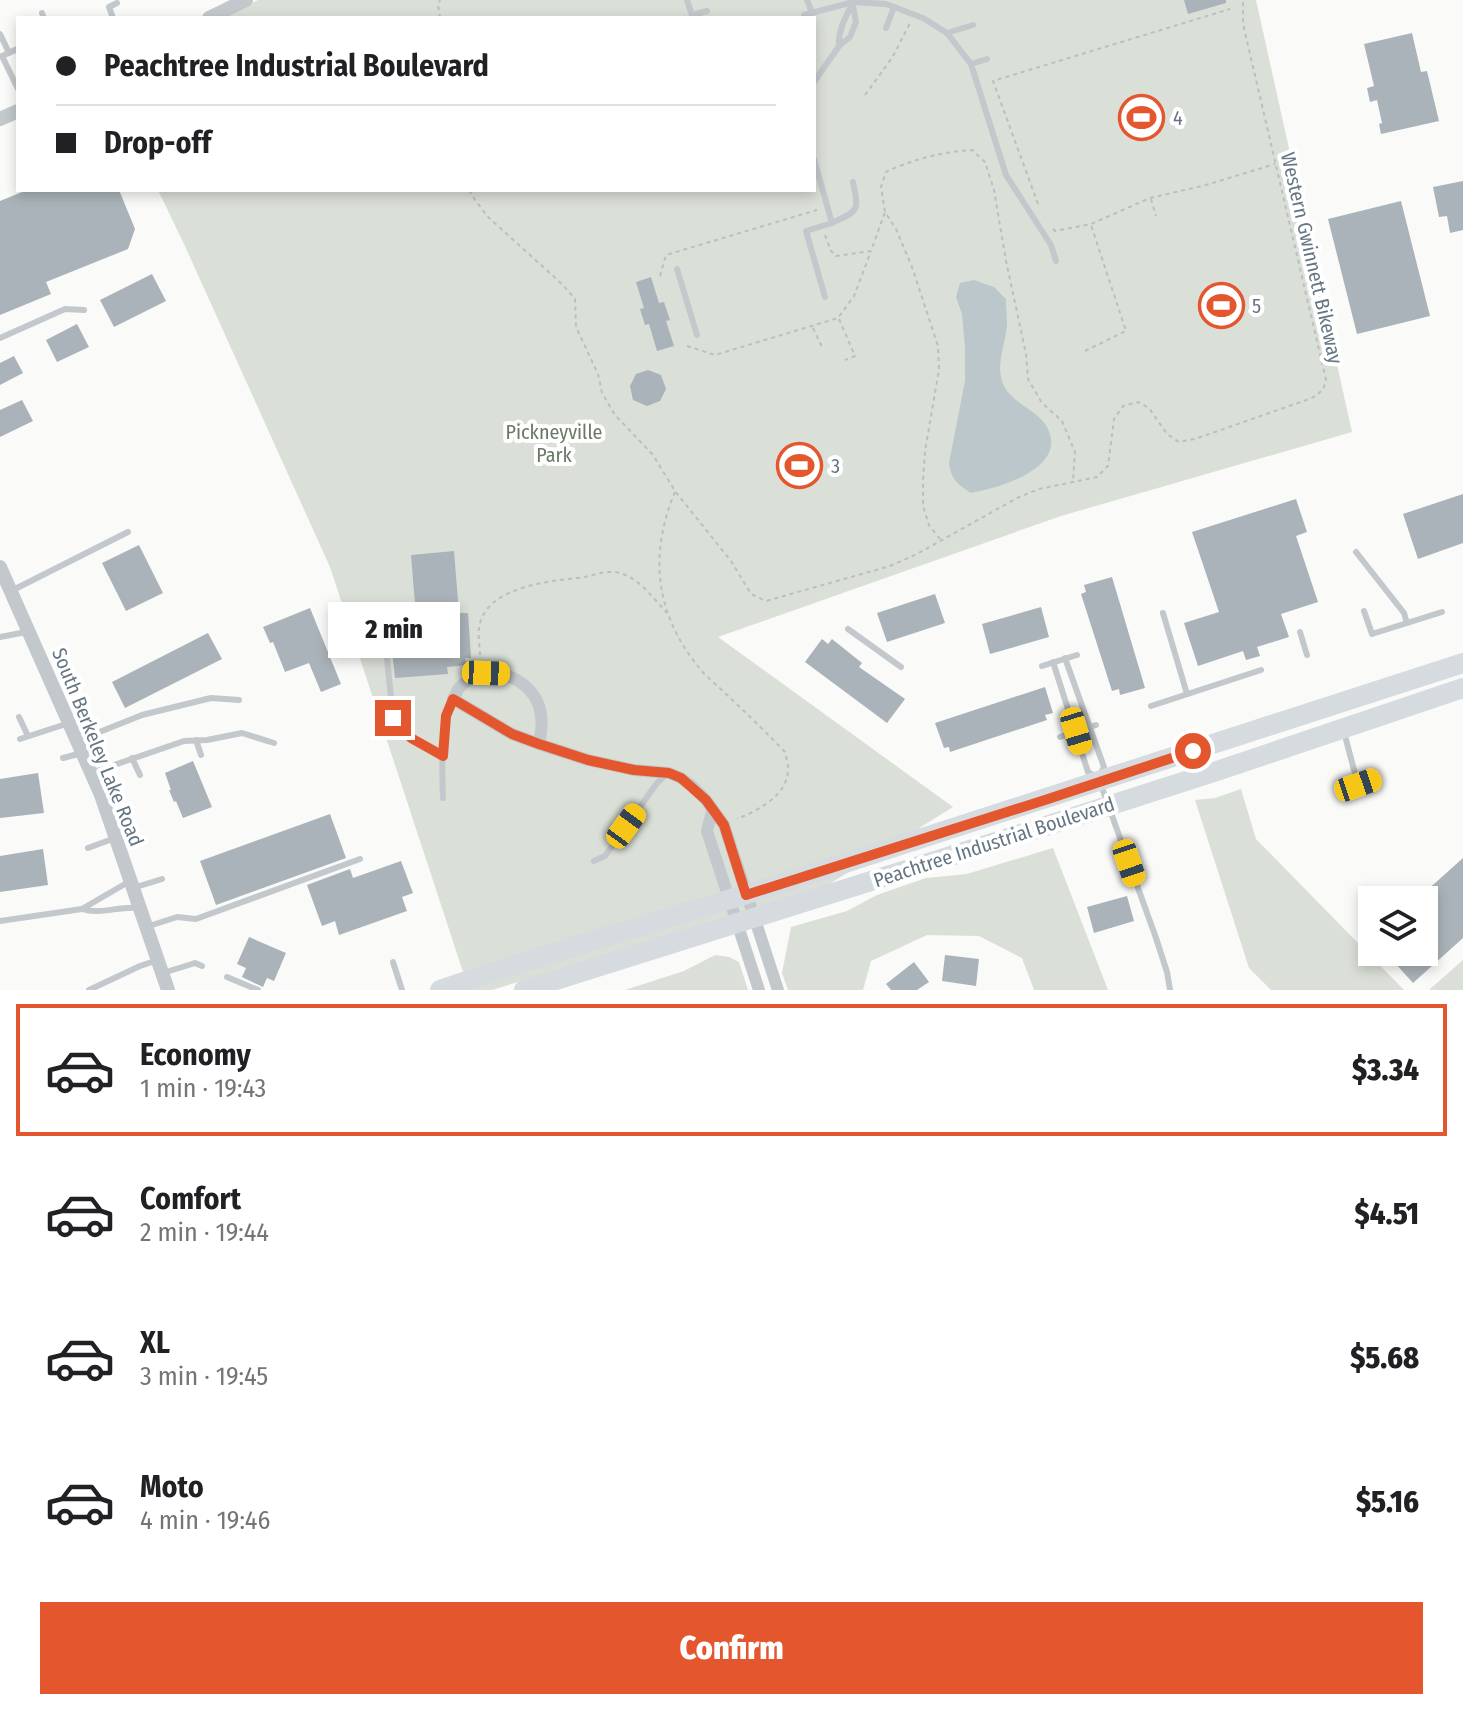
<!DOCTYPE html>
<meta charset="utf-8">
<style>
:root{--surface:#fff;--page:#f2f2f2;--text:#202124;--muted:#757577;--line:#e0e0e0;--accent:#e4572e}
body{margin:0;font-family:"Fira Sans Condensed",sans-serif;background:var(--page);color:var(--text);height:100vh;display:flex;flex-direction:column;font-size:30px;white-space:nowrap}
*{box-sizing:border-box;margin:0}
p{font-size:26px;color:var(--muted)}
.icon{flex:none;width:44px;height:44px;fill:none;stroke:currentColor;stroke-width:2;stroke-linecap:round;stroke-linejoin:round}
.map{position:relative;height:990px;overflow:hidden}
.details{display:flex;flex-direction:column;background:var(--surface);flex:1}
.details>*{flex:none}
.top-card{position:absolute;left:16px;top:16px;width:800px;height:176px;border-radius:0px;box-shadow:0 4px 12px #0003;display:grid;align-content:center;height:176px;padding:0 40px;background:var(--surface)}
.tools{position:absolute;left:1358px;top:886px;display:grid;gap:16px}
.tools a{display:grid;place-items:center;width:80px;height:80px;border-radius:0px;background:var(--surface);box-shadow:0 4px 12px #0003;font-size:40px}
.end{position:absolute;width:36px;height:36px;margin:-18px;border:10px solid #e4572e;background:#fff;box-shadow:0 0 0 4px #fff}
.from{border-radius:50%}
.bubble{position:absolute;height:56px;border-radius:0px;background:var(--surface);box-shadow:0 4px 12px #0003;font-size:26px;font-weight:800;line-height:56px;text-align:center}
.car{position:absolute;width:24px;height:48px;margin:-24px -12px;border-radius:10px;box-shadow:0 0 6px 2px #0007;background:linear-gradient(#f5c518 24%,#345 0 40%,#f5c518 0 76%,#345 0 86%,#f5c518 0)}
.top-card b{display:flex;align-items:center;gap:28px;height:76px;font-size:30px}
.top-card b+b{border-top:2px solid var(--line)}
.top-card i{width:20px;height:20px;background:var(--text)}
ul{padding:14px 0 0;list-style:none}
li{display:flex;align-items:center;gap:24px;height:132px;margin:0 16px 12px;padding:0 24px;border:4px solid transparent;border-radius:0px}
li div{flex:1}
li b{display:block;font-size:30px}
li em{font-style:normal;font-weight:800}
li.current{border-color:var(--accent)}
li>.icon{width:72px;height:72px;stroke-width:1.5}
.cta{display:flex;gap:16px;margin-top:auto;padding:16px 40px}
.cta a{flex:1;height:92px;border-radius:0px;background:var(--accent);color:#fff;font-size:32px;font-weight:800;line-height:92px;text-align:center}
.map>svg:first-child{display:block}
</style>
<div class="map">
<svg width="1463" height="990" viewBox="0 0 1463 990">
<rect width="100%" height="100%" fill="#fafaf8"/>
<g fill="#dadfd7">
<polygon points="258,0 1256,0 1352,432 1061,516 718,637 953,807 823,888 492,990 469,990 330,567 184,244 158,190 814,190 814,18 222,18"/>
<polygon points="1241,789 1256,839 1404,990 1271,990 1249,968 1195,800 1215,798"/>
<polygon points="1053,848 1108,990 1034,990 1022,958 979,936 927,935 871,961 863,990 788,990 782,973 791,927 847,911 877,895 926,878 967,874"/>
<polygon points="715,955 729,957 739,962 748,990 625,990 684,971"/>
<polygon points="1463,960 1463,990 1429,990"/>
</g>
<path fill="#bbc7cb" d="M974 280 994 287 1006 299C1006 307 1007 315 1007 324 1006 344 995 364 1003 384 1012 404 1037 409 1047 427 1069 468 999 488 971 493 957 484 951 479 949 463L965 381V347L962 314 956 297 960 283Z"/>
<g fill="#aab3b9">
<polygon points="1184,0 1226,0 1226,3 1188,14"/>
<polygon points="1412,33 1421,72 1427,71 1439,121 1381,134 1379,124 1382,123 1377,100 1370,102 1367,88 1374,86 1364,44"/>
<polygon points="1463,181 1463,230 1450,233 1447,216 1439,217 1433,187"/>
<polygon points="27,190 119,190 135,229 128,249 46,282 51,294 0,315 0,201"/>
<polygon points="1401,201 1430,316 1357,334 1328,219"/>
<polygon points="152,274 166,301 114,327 100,300"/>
<polygon points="651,277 659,303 664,302 670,320 666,321 674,346 657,351 649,324 645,325 640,309 644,308 636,282"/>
<polygon points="77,324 89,347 57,362 46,340"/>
<polygon points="14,356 23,373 0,385 0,363"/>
<polygon points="648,370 661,375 666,389 660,401 647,406 633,400 630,386 636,374"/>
<polygon points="22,400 33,421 0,437 0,410"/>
<polygon points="1463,494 1463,543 1418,559 1403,514"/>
<polygon points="1296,499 1307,532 1296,536 1318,602 1281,614 1289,637 1257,647 1260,656 1246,660 1243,651 1198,666 1184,623 1219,612 1192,532"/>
<polygon points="139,545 163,593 126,611 102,563"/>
<polygon points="454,551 459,613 468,613 471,658 465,658 466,665 447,667 448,674 395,678 390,632 406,631 405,617 416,616 411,555"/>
<polygon points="1112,577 1145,688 1120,695 1119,689 1112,691 1081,594 1086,592 1084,585"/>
<polygon points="935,594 945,623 887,642 877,613"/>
<polygon points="1041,607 1049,637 990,654 982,624"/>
<polygon points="310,608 341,684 321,692 309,663 285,672 273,642 270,643 263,627"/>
<polygon points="208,633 222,659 125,708 112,682"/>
<polygon points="822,639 828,644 832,639 862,663 859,667 905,699 887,723 805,662"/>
<polygon points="1045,687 1053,713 1045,715 1047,720 950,752 949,747 944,748 935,723"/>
<polygon points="193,761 212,807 183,818 176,801 174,802 169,790 171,790 165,773"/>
<polygon points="38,773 44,813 0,818 0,779"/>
<polygon points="330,814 346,858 216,905 200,861"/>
<polygon points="43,849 48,885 0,892 0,856"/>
<polygon points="1463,858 1463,938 1413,983 1385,952 1424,952 1424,893"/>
<polygon points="401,861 413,893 402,897 407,911 339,935 335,921 322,926 307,885 350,869 353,878"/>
<polygon points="1127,896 1134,921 1094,933 1087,907"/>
<polygon points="249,937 286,953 274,981 267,978 263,987 242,977 246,968 237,964"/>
<polygon points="945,955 979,959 976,986 942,981"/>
<polygon points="914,962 929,982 917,990 891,990 886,984"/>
</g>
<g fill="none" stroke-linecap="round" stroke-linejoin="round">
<g stroke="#bbbfc2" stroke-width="2" stroke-dasharray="4 4" stroke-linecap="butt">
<polyline points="440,18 438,5 440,0"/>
<polyline points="865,95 892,58 910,23"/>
<polyline points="470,190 471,194 487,216 563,285 575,299 576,327 598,374 602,393 615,415 653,455 675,491 731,561 751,594 766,601 890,566 917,554 1017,498 1039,489 1097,477 1108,466 1114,419 1123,406 1138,402 1149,408 1167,434 1179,442 1195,439 1312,398 1323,390 1326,380 1243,24 1243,0"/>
<polyline points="1151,199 1156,216"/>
<polyline points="1038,204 993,81 1230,9"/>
<polyline points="1053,229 1055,231 1091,224 1150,198 1206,185 1275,164"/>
<polyline points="825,235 831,251 836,256 871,251 885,212"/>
<polyline points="660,276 666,255 817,210"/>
<polyline points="839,319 855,356 845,360"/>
<polyline points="813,328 822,347"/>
<polyline points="687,346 715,355 838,318 854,296 871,251"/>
<polyline points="1085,351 1126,331 1091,225"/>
<path d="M675 492C649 554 655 612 697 665 704 675 714 683 723 691 744 711 765 731 785 752 786 758 789 765 788 771 786 797 758 810 737 819"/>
<path d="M940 539 929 525 923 506V481L925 451 939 370 938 346 912 267 896 229 885 212 881 187 886 172C913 159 942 152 972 150L985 162 994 190 1006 261 1026 354 1028 379 1042 403 1062 421 1075 452 1073 480"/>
<path d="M480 655C480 645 477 633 480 623 489 588 547 581 577 578 592 577 604 569 620 573 639 578 654 599 667 613"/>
</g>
<g stroke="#c3c8cc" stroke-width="6">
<polyline points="687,0 693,18"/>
<polyline points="807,0 812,13"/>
<polyline points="42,13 44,18"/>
<polyline points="692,15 707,11"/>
<polyline points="804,15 853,2 886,4 923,18 947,33 971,64 1006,175 1051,245 1056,261"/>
<polyline points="113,18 109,7 117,3"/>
<polyline points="886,28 894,7"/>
<polyline points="947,33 973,25"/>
<polyline points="0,34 9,53"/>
<path d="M839 46C838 29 846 16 854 1"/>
<polyline points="18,52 17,49 2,56 18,89"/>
<polyline points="971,64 987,59"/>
<polyline points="814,82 839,46 850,37 856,22 852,0"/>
<path d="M814 159 832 223C859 210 859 212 853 182"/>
<polyline points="677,269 697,335"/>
<polyline points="825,297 806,231 832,223"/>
<polyline points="0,338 65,309 84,310"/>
<polyline points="1356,552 1404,613 1407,623"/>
<polyline points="11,591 128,532"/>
<polyline points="1364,611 1372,634 1442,612"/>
<polyline points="1163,613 1187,694"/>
<polyline points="384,628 393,718 411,738 443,756"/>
<polyline points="848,629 901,667"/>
<polyline points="1300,632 1307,655"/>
<polyline points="0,637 26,632"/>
<polyline points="1065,658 1104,767 1100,775"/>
<polyline points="1053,662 1088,772 1095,776"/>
<polyline points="1042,666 1077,655"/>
<polyline points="1151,706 1261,670"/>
<polyline points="19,717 28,736"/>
<polyline points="1344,732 1358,785 1374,779"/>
<polyline points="1060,737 1096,725"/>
<polyline points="20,739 69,723"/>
<polyline points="196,740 201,755"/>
<polyline points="77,741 142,715 211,698 239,700"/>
<polyline points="63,758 82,753"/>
<polyline points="132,758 140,775"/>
<polyline points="91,773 184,741 207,740 242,733 274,743"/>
<polyline points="1101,785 1156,938 1167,972 1170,990"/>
<path d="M443 798C442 766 440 729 453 699"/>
<polyline points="88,848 115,838"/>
<polyline points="594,861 605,856 657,783 667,774"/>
<polyline points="133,888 162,879"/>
<path d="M82 909C100 915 119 906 137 908"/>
<polyline points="0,921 82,909 130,881"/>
<polyline points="146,927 177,917 196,919 360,859"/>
<polyline points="393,962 402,990"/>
<polyline points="163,973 195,963 202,966"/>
<polyline points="227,977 258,990"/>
<polyline points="89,990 140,966 155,961"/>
</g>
<g stroke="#c3c8cc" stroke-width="12">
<path d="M539 744C542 731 543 718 539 706 528 674 483 661 459 688 457 691 455 696 453 699L512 734 539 744 588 760 634 770 669 773 681 778 692 786 706 800 724 825 778 990"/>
<polyline points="712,811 707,831 759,990"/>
</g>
<g stroke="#c3c8cc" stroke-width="14">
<polyline points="209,18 246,0"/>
<polyline points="0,119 18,111"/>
<polyline points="0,567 101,795 168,990"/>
</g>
<g stroke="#d6dbdf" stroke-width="20">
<path d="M440 990C563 947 690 913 814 873 1031 804 1246 732 1463 663"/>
<polyline points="524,990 1008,838 1217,771 1463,688"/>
</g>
</g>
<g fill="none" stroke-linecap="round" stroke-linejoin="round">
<polyline stroke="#e4572e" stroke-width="10" points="393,718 411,738 443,756 446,716 453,699 512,734 539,744 588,760 634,770 669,773 681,778 706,800 724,825 746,895 1045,800 1193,751"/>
</g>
<defs>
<symbol id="stadium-ring" viewBox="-11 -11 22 22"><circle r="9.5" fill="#fff" stroke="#e4572e" stroke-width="1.5"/><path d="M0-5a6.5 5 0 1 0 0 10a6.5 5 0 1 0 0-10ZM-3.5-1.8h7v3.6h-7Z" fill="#e4572e"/></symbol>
</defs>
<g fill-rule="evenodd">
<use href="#stadium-ring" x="1116" y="92" width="51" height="51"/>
<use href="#stadium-ring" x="1196" y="280" width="51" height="51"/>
<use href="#stadium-ring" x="774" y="440" width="51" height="51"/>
</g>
<g text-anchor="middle" stroke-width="8" stroke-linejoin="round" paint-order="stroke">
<g font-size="20" fill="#657683" stroke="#fff" text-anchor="start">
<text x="1173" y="125">4</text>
<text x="1252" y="313">5</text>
<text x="831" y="473">3</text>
</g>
<g font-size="20" fill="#657683" stroke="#fff">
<text transform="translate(1312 258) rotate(77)" y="7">Western Gwinnett Bikeway</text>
<text transform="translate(98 747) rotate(68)" y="7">South Berkeley Lake Road</text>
<text transform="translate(994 842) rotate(-18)" y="7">Peachtree Industrial Boulevard</text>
</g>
<g font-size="20" fill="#687a64" stroke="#fff">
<text x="554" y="439">Pickneyville<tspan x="554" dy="23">Park</tspan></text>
</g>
</g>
</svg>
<div class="tools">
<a><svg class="icon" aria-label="layers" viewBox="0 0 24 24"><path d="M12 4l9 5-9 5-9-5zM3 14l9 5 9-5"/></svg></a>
</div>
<i class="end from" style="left:1193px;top:751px"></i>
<i class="end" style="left:393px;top:718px"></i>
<div class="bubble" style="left:328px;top:602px;width:132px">2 min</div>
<i class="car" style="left:486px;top:673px;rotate:92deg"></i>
<i class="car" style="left:1076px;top:731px;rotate:163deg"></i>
<i class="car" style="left:1358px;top:785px;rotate:71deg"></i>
<i class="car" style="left:626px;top:826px;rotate:36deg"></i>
<i class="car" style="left:1129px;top:863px;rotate:161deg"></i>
<div class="top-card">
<b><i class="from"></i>Peachtree Industrial Boulevard</b>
<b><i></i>Drop-off</b>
</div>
</div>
<section class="details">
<ul>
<li class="current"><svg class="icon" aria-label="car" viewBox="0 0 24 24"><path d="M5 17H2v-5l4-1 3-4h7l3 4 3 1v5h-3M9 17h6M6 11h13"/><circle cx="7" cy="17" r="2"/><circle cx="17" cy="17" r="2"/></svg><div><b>Economy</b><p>1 min · 19:43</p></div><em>$3.34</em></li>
<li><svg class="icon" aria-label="car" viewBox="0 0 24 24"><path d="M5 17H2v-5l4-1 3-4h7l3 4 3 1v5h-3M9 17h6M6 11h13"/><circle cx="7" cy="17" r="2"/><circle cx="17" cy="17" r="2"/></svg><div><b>Comfort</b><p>2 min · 19:44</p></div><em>$4.51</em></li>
<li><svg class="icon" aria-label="car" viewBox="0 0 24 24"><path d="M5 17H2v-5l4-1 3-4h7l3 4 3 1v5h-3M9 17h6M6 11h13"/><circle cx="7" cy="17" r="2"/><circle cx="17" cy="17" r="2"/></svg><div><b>XL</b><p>3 min · 19:45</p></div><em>$5.68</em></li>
<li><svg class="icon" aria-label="car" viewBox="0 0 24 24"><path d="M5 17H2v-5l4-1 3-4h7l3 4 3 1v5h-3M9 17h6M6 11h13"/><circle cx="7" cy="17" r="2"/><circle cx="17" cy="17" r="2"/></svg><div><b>Moto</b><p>4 min · 19:46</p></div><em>$5.16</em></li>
</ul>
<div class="cta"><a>Confirm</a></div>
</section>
